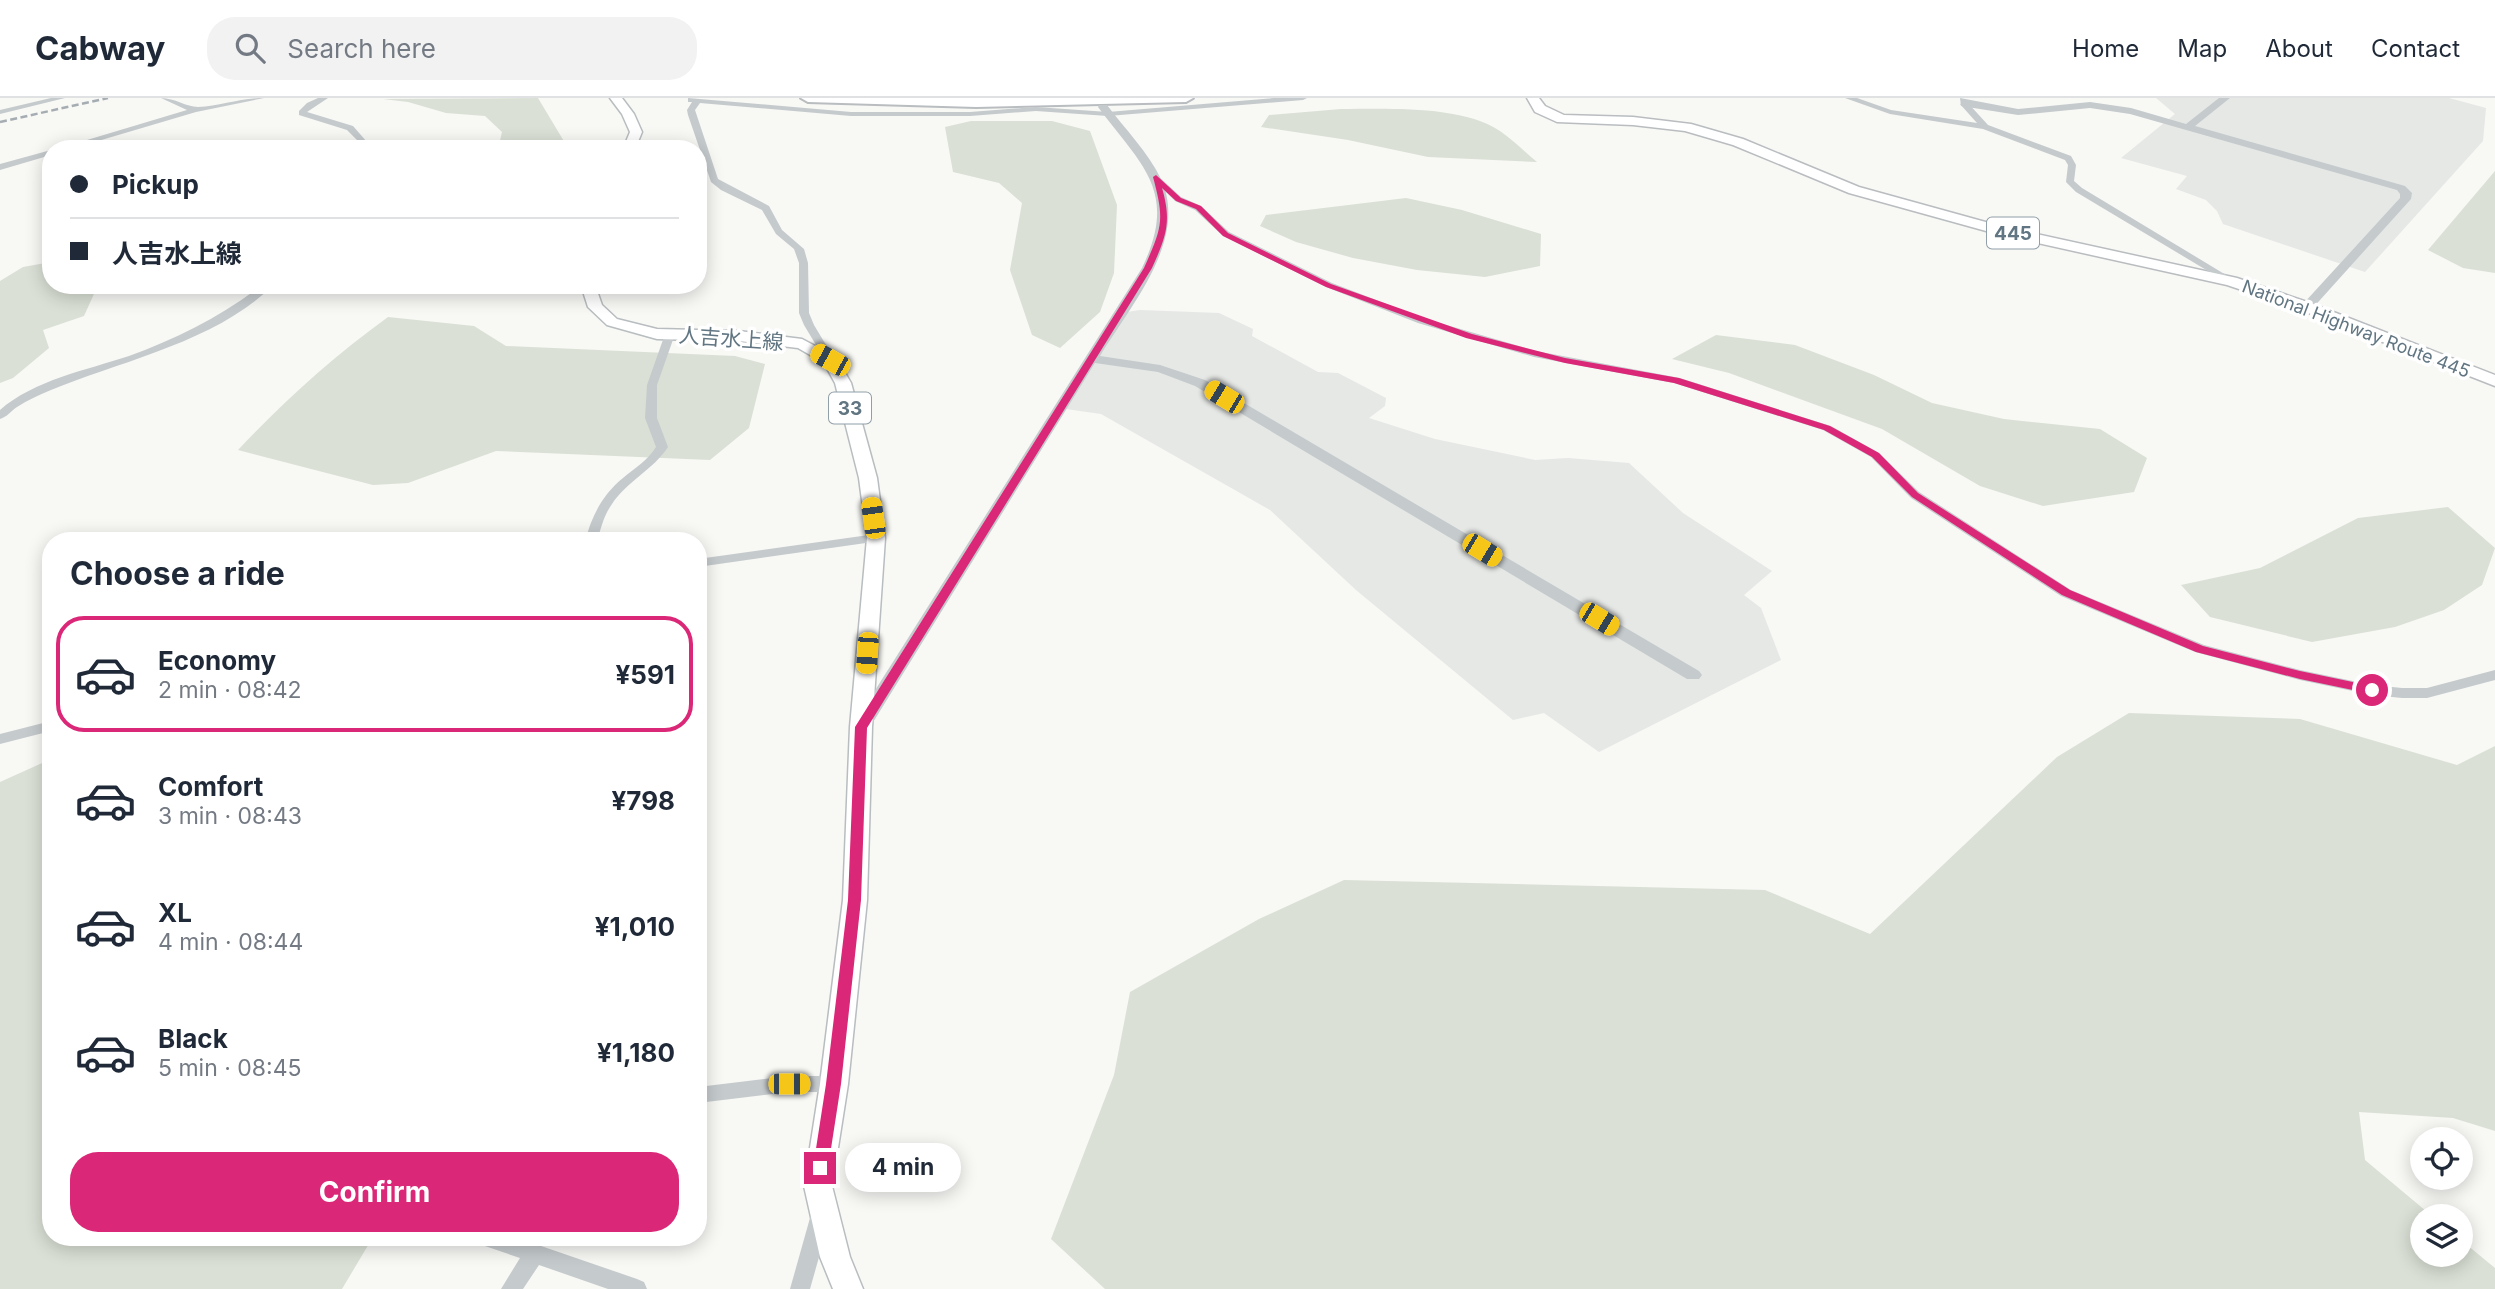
<!DOCTYPE html>
<meta charset="utf-8">
<style>
:root{--surface:#fff;--page:#f2f2f3;--text:#1f2937;--muted:#747a83;--line:#e0e1e3;--accent:#db2777}
body{margin:0;font-family:Inter,"Noto Sans JP",sans-serif;background:var(--page);color:var(--text);height:100vh;display:flex;flex-direction:column;font-size:26px;white-space:nowrap}
*{box-sizing:border-box;margin:0}
p{font-size:23px;color:var(--muted)}
.icon{flex:none;width:38px;height:38px;fill:none;stroke:currentColor;stroke-width:2;stroke-linecap:round;stroke-linejoin:round}
.map{position:relative;flex:1;overflow:hidden}
.side{position:absolute;left:42px;top:434px;width:665px;height:714px;display:flex;flex-direction:column;background:var(--surface);border-radius:28px;box-shadow:0 4px 18px #0003}
.side>*{flex:none}
.top-card{position:absolute;left:42px;top:42px;width:665px;height:154px;border-radius:28px;box-shadow:0 4px 18px #0003;display:grid;align-content:center;height:154px;padding:0 28px;background:var(--surface)}
.controls{position:absolute;left:2410px;top:1029px;display:grid;gap:14px}
.controls a{display:grid;place-items:center;width:63px;height:63px;border-radius:50%;background:var(--surface);box-shadow:0 4px 18px #0003;font-size:35px}
.end{position:absolute;width:32px;height:32px;margin:-16px;border:9px solid #db2777;background:#fff;box-shadow:0 0 0 4px #fff}
.from{border-radius:50%}
.bubble{position:absolute;height:49px;border-radius:24px;background:var(--surface);box-shadow:0 4px 18px #0003;font-size:23px;font-weight:700;line-height:49px;text-align:center}
.car{position:absolute;width:21px;height:42px;margin:-21px -10px;border-radius:9px;box-shadow:0 0 5px 2px #0007;background:linear-gradient(#f5c518 24%,#345 0 40%,#f5c518 0 76%,#345 0 86%,#f5c518 0)}
.top-card b{display:flex;align-items:center;gap:24px;height:66px;font-size:26px}
.top-card b+b{border-top:2px solid var(--line)}
.top-card i{width:18px;height:18px;background:var(--text)}
ul{padding:0;list-style:none}
li{display:flex;align-items:center;gap:21px;height:116px;margin:0 14px 10px;padding:0 14px;border:4px solid transparent;border-radius:28px}
li div{flex:1}
li b{display:block;font-size:26px}
li em{font-style:normal;font-weight:700}
li.selected{border-color:var(--accent)}
li>.icon{width:63px;height:63px;stroke-width:1.5}
h2{padding:0 28px;font-size:32px;line-height:84px}
.action{display:flex;gap:14px;margin-top:auto;padding:14px 28px}
.action a{flex:1;height:80px;border-radius:28px;background:var(--accent);color:#fff;font-size:28px;font-weight:700;line-height:80px;text-align:center}
header{display:flex;align-items:center;gap:42px;box-sizing:border-box;height:98px;padding:0 35px;background:var(--surface);border-bottom:2px solid var(--line)}
header strong{font-size:33px}
nav{display:flex;gap:38px;margin-inline-start:auto;font-size:24px}
.search{width:490px;height:63px;background:var(--page);display:flex;align-items:center;gap:18px;box-sizing:border-box;padding:0 24px;border-radius:28px;color:var(--muted);font-size:26px}
.map>svg:first-child{display:block}
</style>
<header>
<strong>Cabway</strong>
<div class="search"><svg class="icon" aria-label="search" viewBox="0 0 24 24"><circle cx="10" cy="10" r="6"/><path d="M15 15l6 6"/></svg>Search here</div>
<nav><a>Home</a><a>Map</a><a>About</a><a>Contact</a></nav>
</header>
<div class="map">
<svg width="2495" height="1191" viewBox="0 0 2495 1191">
<rect width="100%" height="100%" fill="#f8f8f5"/>
<g fill="#e6e8e6">
<polygon points="2156,0 2449,0 2486,10 2483,43 2365,174 2223,126 2217,113 2206,102 2176,91 2187,78 2121,60 2175,16"/>
<polygon points="1140,212 1219,215 1253,231 1252,238 1318,274 1338,275 1386,300 1385,308 1369,320 1435,341 1535,362 1568,360 1629,365 1683,415 1772,473 1744,497 1761,510 1781,562 1599,654 1544,615 1513,622 1356,492 1270,412 1101,316 1066,311 1127,214"/>
</g>
<g fill="#dae0d5">
<polygon points="538,0 565,45 564,51 498,51 502,34 485,18 446,15 408,4 383,1"/>
<path d="M1341 11C1387 11 1461 7 1500 33 1513 42 1525 54 1537 64L1428 59 1348 42 1261 29 1269 17Z"/>
<polygon points="971,23 1052,23 1090,33 1117,107 1114,175 1100,214 1060,250 1032,237 1010,172 1022,105 999,85 953,74 945,29"/>
<polygon points="2495,73 2495,175 2463,170 2428,152"/>
<polygon points="1406,100 1462,112 1541,136 1540,168 1485,179 1417,172 1353,160 1296,144 1260,128 1266,117"/>
<polygon points="51,164 51,187 98,187 84,218 43,232 49,250 13,280 0,285 0,183 23,169"/>
<path d="M388 219 474 228 506 248 735 258 765 266 749 330 710 362 496 353 408 385 373 387 238 352C285 302 333 259 388 219Z"/>
<polygon points="1716,237 1795,247 1874,277 1932,305 2004,321 2100,331 2147,360 2134,394 2043,408 1980,388 1882,331 1729,275 1672,261"/>
<polygon points="2448,409 2495,450 2482,487 2444,512 2395,529 2312,544 2210,519 2181,487 2260,470 2358,420"/>
<polygon points="2129,615 2300,621 2457,667 2495,648 2495,1033 2453,1020 2359,1014 2365,1062 2432,1118 2422,1118 2422,1157 2460,1157 2461,1142 2495,1170 2495,1191 1105,1191 1051,1141 1114,977 1130,894 1259,821 1344,782 1765,792 1870,836 2057,659"/>
<polygon points="51,661 51,1139 373,1139 342,1191 0,1191 0,684"/>
</g>
<g fill="none" stroke-linecap="round" stroke-linejoin="round">
<defs>
<g id="primary">
<polygon points="610,0 622,0 634,16 642,34 635,51 623,51 630,34 622,16"/>
<polygon points="581,187 595,187 602,207 617,221 657,231 739,233 802,241 836,259 851,285 877,380 885,440 872,629 867,802 848,986 832,1088 850,1159 863,1191 833,1191 820,1159 804,1088 820,986 843,802 850,629 867,440 859,380 835,285 824,265 798,250 739,243 657,241 607,227 588,209"/>
</g>
<polygon id="trunk" points="1527,0 1539,0 1545,8 1564,17 1633,19 1691,26 1743,41 1859,89 2000,128 2237,180 2313,206 2495,277 2495,288 2301,212 2227,187 1997,136 1849,95 1733,47 1685,33 1633,27 1557,24 1535,14"/>
<polygon id="motorway" points="801,0 1193,0 1186,4 976,9 808,4"/>
</defs>
<use href="#primary" stroke="#b8bdc0" stroke-width="3"/>
<use href="#trunk" stroke="#b9bdc0" stroke-width="3"/>
<use href="#motorway" stroke="#b9bdc0" stroke-width="4"/>
<g fill="#c5cacd" fill-rule="evenodd">
<polygon points="51,0 65,0 0,16 0,12"/>
<path d="M161 0C175 0 186 9 198 9 220 8 241 0 264 0L196 14 71 51H57L187 12Z"/>
<polygon points="318,0 328,0 307,14 353,28 367,44 366,51 358,51 359,44 347,32 299,17 299,13 307,5"/>
<polygon points="688,0 851,14 970,14 1036,9 1108,14 1274,0 1307,0 1303,2 1108,18 1036,13 970,18 851,18 700,5 695,12 718,81 769,108 782,132 804,151 808,165 809,215 814,227 835,262 830,265 825,262 804,227 799,215 799,165 794,151 776,136 762,112 721,92 711,84 688,17 687,12 692,4 688,4"/>
<polygon points="1845,0 1857,0 1891,12 1977,25 1960,6 1967,4 1988,27 2071,58 2076,67 2074,83 2082,90 2236,183 2228,185 2076,94 2066,84 2068,67 2065,62 1983,31 1890,16"/>
<polygon points="51,52 51,57 0,72 0,66"/>
<polygon points="1156,76 1181,99 1201,108 1229,134 1332,185 1426,221 1536,253 1680,280 1831,328 1879,355 1919,394 2071,492 2204,547 2300,572 2372,587 2402,590 2427,590 2495,572 2495,582 2427,600 2402,600 2372,597 2300,582 2195,554 2061,498 1911,400 1871,359 1823,332 1674,285 1534,259 1418,225 1326,189 1223,138 1195,112 1175,103 1153,81 1152,79"/>
<path d="M262 187H273C218 243 121 263 51 292 39 297 28 302 17 309 11 313 7 319 0 321V312C34 282 87 272 129 258 176 241 222 218 262 187Z"/>
<path d="M670 233 675 236 657 287V320L668 349C653 372 627 383 612 406 604 417 601 430 597 443H585C592 418 602 397 623 380 635 370 648 362 656 349L645 320 647 287 665 236Z"/>
<polygon points="876,436 882,440 880,443 698,469 698,461"/>
<polygon points="51,623 51,633 0,646 0,636"/>
<polygon points="789,978 834,978 840,980 843,986 840,992 834,994 789,994 698,1005 698,989"/>
<polygon points="820,1110 827,1113 830,1120 810,1191 790,1191 810,1120 813,1113"/>
<polygon points="476,1139 515,1139 637,1181 644,1184 647,1191 608,1191 539,1167 523,1191 501,1191 520,1160 479,1146"/>
</g>
<g fill="#c5cacd" fill-rule="evenodd">
<polygon points="1960,0 2018,11 2090,4 2131,10 2186,26 2219,0 2230,0 2195,28 2405,88 2412,95 2411,101 2311,212 2307,213 2301,209 2303,206 2400,100 2400,96 2397,92 2130,16 2090,10 2018,17 1961,8"/>
<path d="M1099 7H1107C1125 31 1148 54 1161 81 1189 142 1130 208 1100 258L1160 267 1205 282 1699 573 1702 577 1699 581H1687L1195 288 1158 274 1095 265 867 634H855L852 629 855 624 1142 170C1179 93 1142 68 1098 9Z"/>
</g>
<use href="#primary" fill="#fff" fill-rule="evenodd"/>
<use href="#trunk" fill="#fff" fill-rule="evenodd"/>
<use href="#motorway" fill="#fff" fill-rule="evenodd"/>
<polyline stroke="#a5adb2" stroke-width="2.5" stroke-dasharray="7 3.5" stroke-linecap="butt" points="0,24 108,0"/>
</g>
<path fill="#db2777" d="M1156 77 1181 100 1201 108 1228 135 1331 186 1472 236 1565 260 1679 280 1830 328 1879 355 1918 395 2070 492 2203 548 2300 573 2372 588 2377 592 2372 596 2300 581 2196 554 2062 497 1912 399 1872 359 1824 332 1674 285 1565 265 1466 240 1326 189 1223 138 1196 111 1176 103 1162 90C1172 124 1166 139 1152 170L867 630 861 802 841 986 828 1070 826 1075 820 1077 815 1075 813 1070 826 986 848 802 855 629 1144 170C1162 129 1165 123 1153 79Z"/>
<g text-anchor="middle" stroke-width="7" stroke-linejoin="round" paint-order="stroke">
<g font-size="18" fill="#617682" stroke="#fff">
<text transform="translate(2356 231) rotate(21)" y="6">National Highway Route 445</text>
</g>
<g fill="#fff" stroke="#909fa8" stroke-width="2">
<rect x="1987" y="119.5" width="52" height="31" rx="5"/>
<rect x="829" y="294.5" width="42" height="31" rx="5"/>
</g>
<g font-size="19" font-weight="bold" fill="#617682">
<text x="2013" y="142">445</text>
<text x="850" y="317">33</text>
</g>
<g font-size="21" fill="#617682" stroke="#fff">
<text transform="translate(731 241) rotate(4)" y="7">人吉水上線</text>
</g>
</g>
</svg>
<div class="controls">
<a><svg class="icon" aria-label="locate" viewBox="0 0 24 24"><circle cx="12" cy="12" r="6"/><path d="M12 2v4M12 18v4M2 12h4M18 12h4"/></svg></a>
<a><svg class="icon" aria-label="layers" viewBox="0 0 24 24"><path d="M12 4l9 5-9 5-9-5zM3 14l9 5 9-5"/></svg></a>
</div>
<i class="end from" style="left:2372px;top:592px"></i>
<i class="end" style="left:820px;top:1070px"></i>
<div class="bubble" style="left:845px;top:1045px;width:116px">4 min</div>
<i class="car" style="left:830px;top:262px;rotate:299deg"></i>
<i class="car" style="left:1224px;top:299px;rotate:301deg"></i>
<i class="car" style="left:873px;top:420px;rotate:352deg"></i>
<i class="car" style="left:1482px;top:452px;rotate:121deg"></i>
<i class="car" style="left:1599px;top:521px;rotate:121deg"></i>
<i class="car" style="left:867px;top:555px;rotate:184deg"></i>
<i class="car" style="left:789px;top:986px;rotate:90deg"></i>
<div class="top-card">
<b><i class="from"></i>Pickup</b>
<b><i></i>人吉水上線</b>
</div>
<section class="side">
<h2>Choose a ride</h2>
<ul>
<li class="selected"><svg class="icon" aria-label="car" viewBox="0 0 24 24"><path d="M5 17H2v-5l4-1 3-4h7l3 4 3 1v5h-3M9 17h6M6 11h13"/><circle cx="7" cy="17" r="2"/><circle cx="17" cy="17" r="2"/></svg><div><b>Economy</b><p>2 min · 08:42</p></div><em>¥591</em></li>
<li><svg class="icon" aria-label="car" viewBox="0 0 24 24"><path d="M5 17H2v-5l4-1 3-4h7l3 4 3 1v5h-3M9 17h6M6 11h13"/><circle cx="7" cy="17" r="2"/><circle cx="17" cy="17" r="2"/></svg><div><b>Comfort</b><p>3 min · 08:43</p></div><em>¥798</em></li>
<li><svg class="icon" aria-label="car" viewBox="0 0 24 24"><path d="M5 17H2v-5l4-1 3-4h7l3 4 3 1v5h-3M9 17h6M6 11h13"/><circle cx="7" cy="17" r="2"/><circle cx="17" cy="17" r="2"/></svg><div><b>XL</b><p>4 min · 08:44</p></div><em>¥1,010</em></li>
<li><svg class="icon" aria-label="car" viewBox="0 0 24 24"><path d="M5 17H2v-5l4-1 3-4h7l3 4 3 1v5h-3M9 17h6M6 11h13"/><circle cx="7" cy="17" r="2"/><circle cx="17" cy="17" r="2"/></svg><div><b>Black</b><p>5 min · 08:45</p></div><em>¥1,180</em></li>
</ul>
<div class="action"><a>Confirm</a></div>
</section>
</div>
